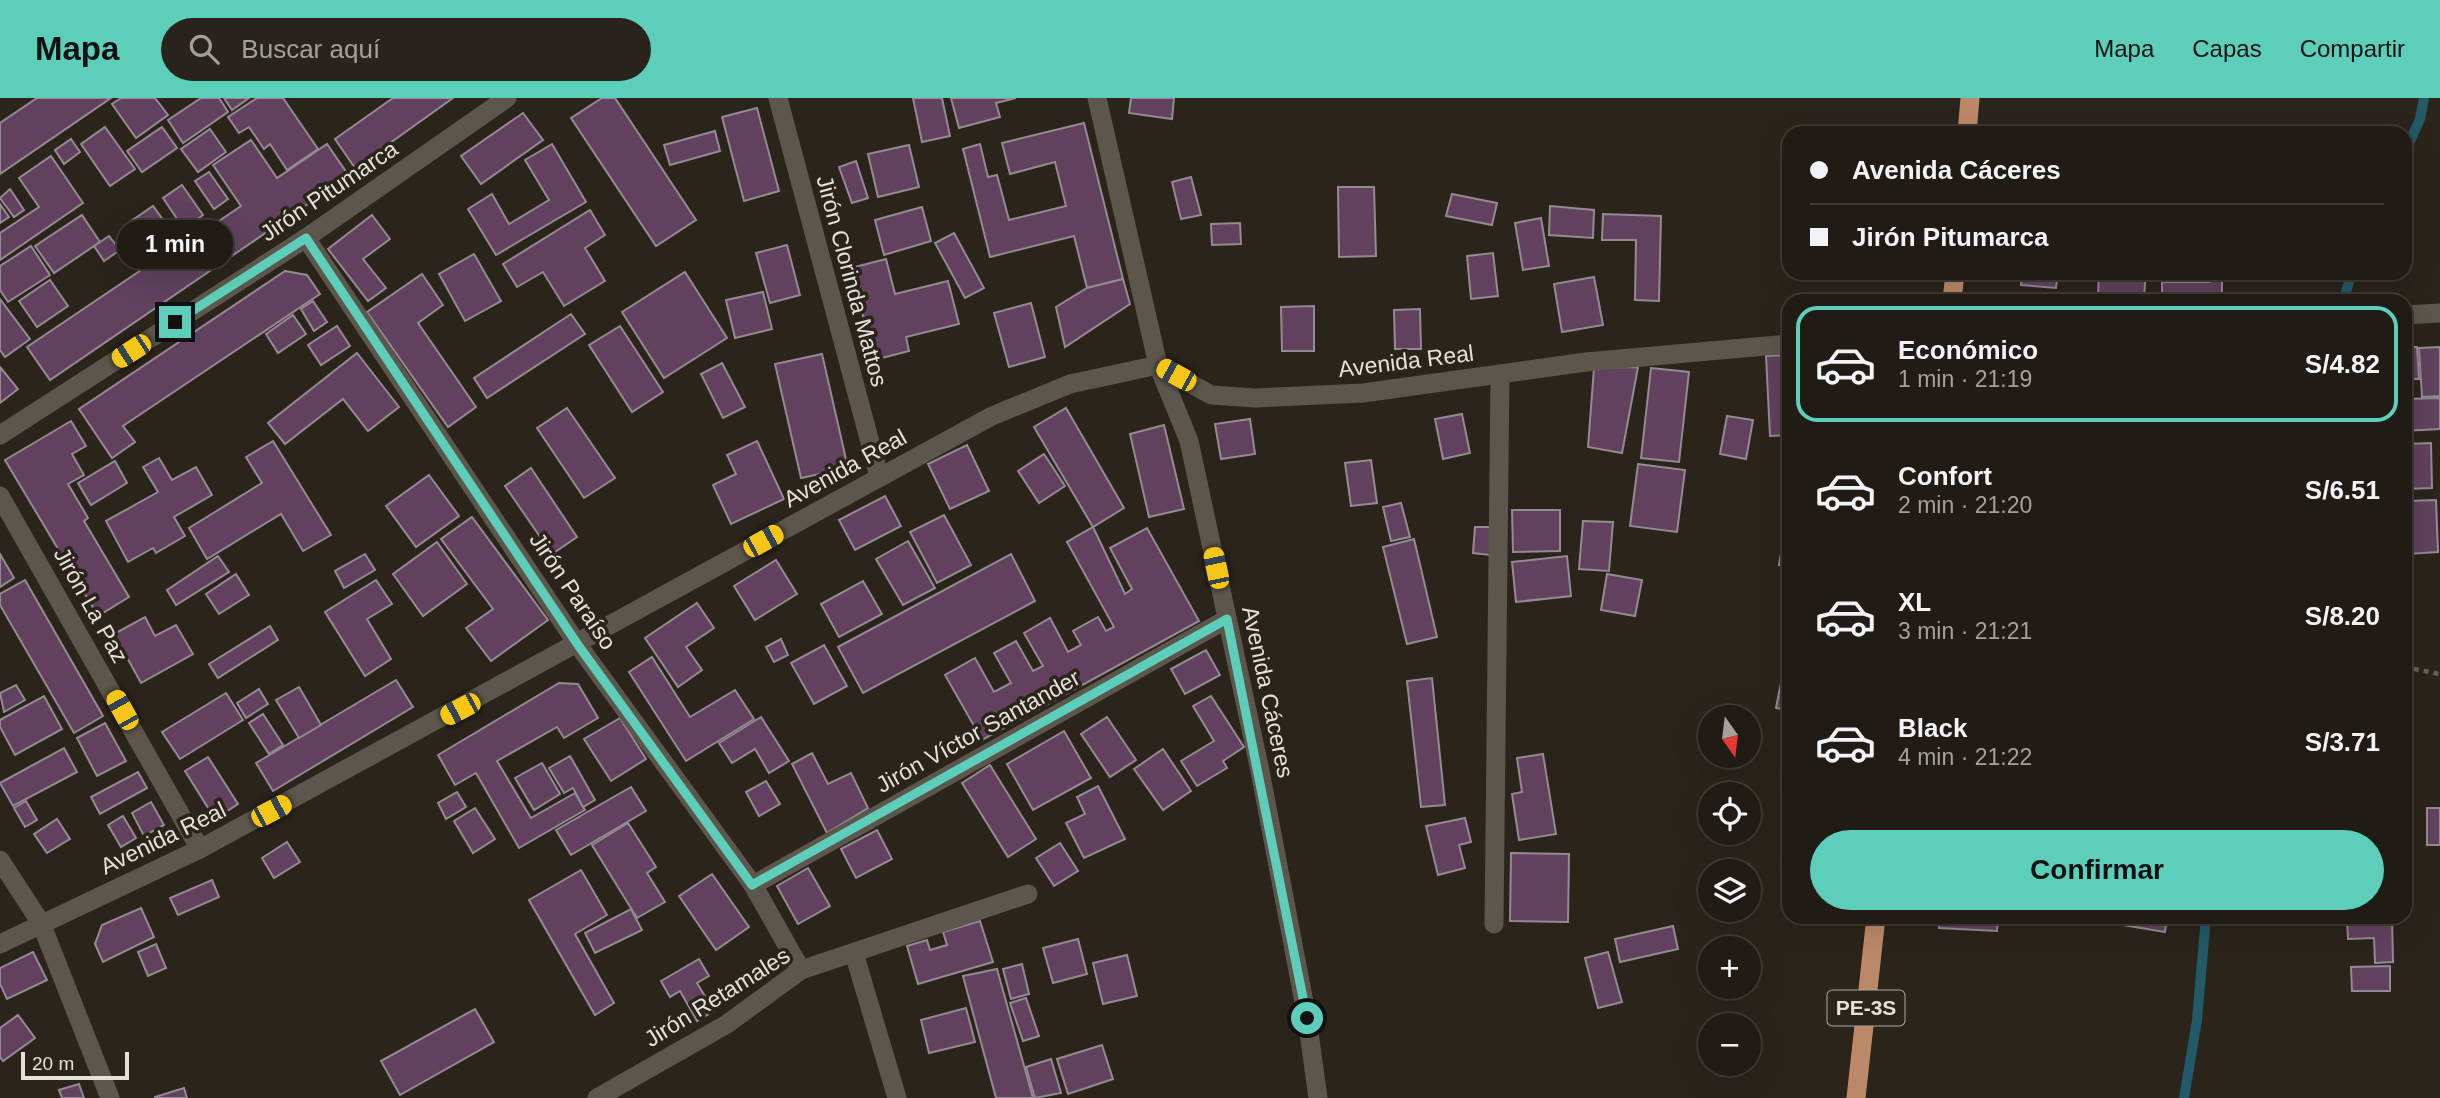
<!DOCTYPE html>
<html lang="es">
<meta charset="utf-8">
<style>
:root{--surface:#201b14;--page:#28241d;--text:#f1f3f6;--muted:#a2a1a0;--line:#3d3934;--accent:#5dceb9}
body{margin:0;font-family:Helvetica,sans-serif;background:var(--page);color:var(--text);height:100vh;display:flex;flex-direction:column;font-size:26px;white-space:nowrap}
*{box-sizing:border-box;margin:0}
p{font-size:23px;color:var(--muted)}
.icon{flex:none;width:38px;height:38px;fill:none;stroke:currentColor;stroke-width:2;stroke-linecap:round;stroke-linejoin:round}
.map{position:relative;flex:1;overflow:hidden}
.panel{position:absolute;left:1782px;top:196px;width:630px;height:630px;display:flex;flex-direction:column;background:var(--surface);border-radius:21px;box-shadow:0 7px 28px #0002,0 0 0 2px var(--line)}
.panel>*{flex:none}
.guide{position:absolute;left:1782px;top:28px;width:630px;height:154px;border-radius:21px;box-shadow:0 7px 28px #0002,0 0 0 2px var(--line);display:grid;align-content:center;height:154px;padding:0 28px;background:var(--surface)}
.needle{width:46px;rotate:166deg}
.fabs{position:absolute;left:1698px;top:607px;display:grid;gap:14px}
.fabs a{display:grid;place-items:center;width:63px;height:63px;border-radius:50%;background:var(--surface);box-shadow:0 7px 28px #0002,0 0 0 2px var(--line);font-size:35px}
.scale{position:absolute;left:21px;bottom:18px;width:108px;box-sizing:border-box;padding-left:7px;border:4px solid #e5e1db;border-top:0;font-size:19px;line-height:24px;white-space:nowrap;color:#e5e1db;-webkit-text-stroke:5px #2a241b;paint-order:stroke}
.end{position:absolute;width:32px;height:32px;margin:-16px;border:9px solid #5dceb9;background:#111;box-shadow:0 0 0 4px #111}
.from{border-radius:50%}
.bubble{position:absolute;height:49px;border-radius:24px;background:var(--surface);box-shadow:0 7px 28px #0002,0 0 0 2px var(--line);font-size:23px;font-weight:700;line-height:49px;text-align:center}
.car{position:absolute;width:21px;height:42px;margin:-21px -10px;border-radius:9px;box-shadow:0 0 5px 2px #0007;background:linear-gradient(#f5c518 24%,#345 0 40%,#f5c518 0 76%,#345 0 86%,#f5c518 0)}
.guide b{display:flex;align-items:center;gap:24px;height:66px;font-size:26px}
.guide b+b{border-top:2px solid var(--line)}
.guide i{width:18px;height:18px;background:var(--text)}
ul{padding:12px 0 0;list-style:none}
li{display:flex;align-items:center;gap:21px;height:116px;margin:0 14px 10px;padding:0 14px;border:4px solid transparent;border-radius:21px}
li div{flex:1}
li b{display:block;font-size:26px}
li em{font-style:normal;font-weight:700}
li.current{border-color:var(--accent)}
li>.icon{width:63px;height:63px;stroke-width:1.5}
.button{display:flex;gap:14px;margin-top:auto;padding:14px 28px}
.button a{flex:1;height:80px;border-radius:42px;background:var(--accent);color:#111;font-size:28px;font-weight:700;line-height:80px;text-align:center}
header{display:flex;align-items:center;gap:42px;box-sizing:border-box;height:98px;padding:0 35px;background:var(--accent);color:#111}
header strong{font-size:33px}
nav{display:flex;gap:38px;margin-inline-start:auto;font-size:24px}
.search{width:490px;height:63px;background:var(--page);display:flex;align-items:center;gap:18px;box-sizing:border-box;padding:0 24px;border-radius:38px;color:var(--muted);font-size:26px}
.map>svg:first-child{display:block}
</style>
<header>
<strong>Mapa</strong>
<div class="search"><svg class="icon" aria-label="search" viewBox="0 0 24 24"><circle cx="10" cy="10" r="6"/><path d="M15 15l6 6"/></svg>Buscar aquí</div>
<nav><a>Mapa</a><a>Capas</a><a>Compartir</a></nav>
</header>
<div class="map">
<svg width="2440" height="1000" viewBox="0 0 2440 1000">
<rect width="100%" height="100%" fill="#2a241b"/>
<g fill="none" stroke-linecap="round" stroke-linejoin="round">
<g stroke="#235969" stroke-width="10">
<polyline points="2404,57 2420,21 2424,0"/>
<polyline points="2343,203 2352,175"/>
<polyline points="2184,1000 2197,922 2206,819"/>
</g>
</g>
<g fill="#61415e" stroke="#948a93" stroke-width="2">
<polygon points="37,0 111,0 0,76 0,25"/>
<polygon points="121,0 155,0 168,17 136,40 112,6"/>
<polygon points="201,0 219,0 228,14 183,45 168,22"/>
<polygon points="224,0 249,0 232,12"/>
<polygon points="257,0 283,0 318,51 287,72 270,46 264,51 249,29 239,35 228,19"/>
<polygon points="393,0 453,0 355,70 335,41"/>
<polygon points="602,0 615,0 696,122 656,148 571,20"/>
<polygon points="913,0 942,0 950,38 922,44"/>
<polygon points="951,0 1016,0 996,5 1000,19 959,30"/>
<polygon points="1131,0 1174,0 1172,21 1129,15"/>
<polygon points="757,10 779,93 744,103 722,19"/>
<polygon points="523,15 543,42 481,86 461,58"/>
<polygon points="1084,25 1123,181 1087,190 1074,138 990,159 963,51 980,46 988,79 997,77 1009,122 1066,108 1055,64 1010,76 1002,45"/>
<polygon points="105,29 135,71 110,88 81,46"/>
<polygon points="162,29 177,50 142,74 127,53"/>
<polygon points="210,31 226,54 198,74 181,51"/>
<polygon points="715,33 720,53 670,67 664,47"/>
<polygon points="71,41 80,54 64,66 55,52"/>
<polygon points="251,42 277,80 327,46 349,78 50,282 27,249 150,166 124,128 153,108 182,148 241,108 213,67"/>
<polygon points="552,46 586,104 496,157 468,111 492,96 509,126 549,102 525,62"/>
<polygon points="909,47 919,89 878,99 868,56"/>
<polygon points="51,58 83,105 0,162 0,135 39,109 19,80"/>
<polygon points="856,63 868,100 852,105 839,69"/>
<polygon points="209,74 228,101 214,111 195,83"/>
<polygon points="1191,79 1201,117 1181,121 1172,84"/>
<polygon points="182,87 203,117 184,131 163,100"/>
<polygon points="1338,89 1374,89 1376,158 1339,159"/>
<polygon points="10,91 24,112 14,119 0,100"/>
<polygon points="1452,96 1497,105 1492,127 1446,118"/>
<polygon points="0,106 9,119 0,125"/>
<polygon points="1550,108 1594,112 1593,140 1549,137"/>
<polygon points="922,109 931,143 884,157 875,122"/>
<polygon points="590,112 605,137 585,150 605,183 564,208 543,174 517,189 503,166"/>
<polygon points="1603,116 1661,118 1659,203 1635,202 1636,142 1602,142"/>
<polygon points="82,117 100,144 54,175 35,148"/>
<polygon points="372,117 390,141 363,161 386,190 368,203 328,151"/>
<polygon points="1541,120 1549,168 1523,172 1515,125"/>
<polygon points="1240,125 1241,146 1212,147 1211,126"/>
<polygon points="954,135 984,190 965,200 935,145"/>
<polygon points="109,138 120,152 104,163 94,148"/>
<polygon points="787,147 800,197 770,205 756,155"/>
<polygon points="31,148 50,177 8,204 0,192 0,168"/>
<polygon points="1493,155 1498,198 1471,201 1467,158"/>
<polygon points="474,156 501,203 465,223 439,176"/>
<polygon points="886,161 895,196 948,183 959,226 906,239 909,253 874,262 851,170"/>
<polygon points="285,173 307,177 320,196 123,328 135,344 112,360 79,311"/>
<polygon points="685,174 727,240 664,280 622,214"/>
<polygon points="2022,175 2058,175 2056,190 2021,187"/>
<polygon points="2099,175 2146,175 2144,198 2098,196"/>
<polygon points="2210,175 2222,175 2222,203 2162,203 2162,184 2210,184"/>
<polygon points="422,176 443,207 418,225 476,309 448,329 367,214"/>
<polygon points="1594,179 1603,227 1562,234 1554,186"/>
<polygon points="1123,181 1130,206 1065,249 1056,209 1087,190"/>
<polygon points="50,182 68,208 37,229 19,203"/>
<polygon points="763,194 772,231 735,240 726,202"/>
<polygon points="0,201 30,241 5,259 0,252"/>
<polygon points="313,203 327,224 314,233 301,211"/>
<polygon points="1031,205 1045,259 1009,269 994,215"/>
<polygon points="1314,208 1314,253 1282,253 1281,209"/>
<polygon points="1420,211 1421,251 1395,251 1394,212"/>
<polygon points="571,216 585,236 487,300 474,280"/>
<polygon points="293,217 306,236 278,255 266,236"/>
<polygon points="337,228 350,248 321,267 308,247"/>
<polygon points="620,228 663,294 632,314 589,247"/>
<polygon points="2404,249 2417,249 2419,281 2405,281"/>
<polygon points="2440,249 2440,298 2422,299 2419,250"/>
<polygon points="357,255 399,309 368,333 343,301 285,346 268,325"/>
<polygon points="822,256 848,370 801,380 775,266"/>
<polygon points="1788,257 1788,337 1770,338 1766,258"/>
<polygon points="722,265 745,309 723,320 701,276"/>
<polygon points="0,269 18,291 0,305"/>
<polygon points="1638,269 1622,355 1588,349 1594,270"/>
<polygon points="1651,270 1689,274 1679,364 1641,360"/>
<polygon points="2440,300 2440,331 2404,333 2404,301"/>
<polygon points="567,310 615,380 584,400 537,330"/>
<polygon points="1066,310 1124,410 1093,429 1034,329"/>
<polygon points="1462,316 1470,355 1443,361 1435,321"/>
<polygon points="1727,318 1753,322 1746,361 1720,356"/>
<polygon points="1250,321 1255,356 1221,361 1215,326"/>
<polygon points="71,323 86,348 72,356 84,377 68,386 88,420 84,423 129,499 98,518 5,362"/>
<polygon points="1164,327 1184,411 1149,419 1130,336"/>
<polygon points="273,343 331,437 303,453 281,416 207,461 189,430 262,385 246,359"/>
<polygon points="757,343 784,401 731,426 713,387 736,376 727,357"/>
<polygon points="2431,345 2432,390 2407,391 2406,346"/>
<polygon points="967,347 989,393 950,411 928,366"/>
<polygon points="1044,356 1065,388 1039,405 1018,373"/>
<polygon points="159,360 172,382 196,369 212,397 174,419 185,438 156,455 153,450 128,464 106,423 158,394 143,369"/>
<polygon points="1371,362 1377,405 1351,408 1345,365"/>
<polygon points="115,363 127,385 91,407 78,385"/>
<polygon points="1638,366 1685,372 1677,434 1630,428"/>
<polygon points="531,370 577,439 552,456 505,388"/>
<polygon points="429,377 459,418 416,449 386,408"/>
<polygon points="885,398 901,428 855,452 839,422"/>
<polygon points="2436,402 2438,454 2407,456 2405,403"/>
<polygon points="1401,405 1410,439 1391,443 1383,409"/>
<polygon points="1512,412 1560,412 1560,453 1513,454"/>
<polygon points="1788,415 1788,468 1779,467"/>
<polygon points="944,417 971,467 937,485 910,434"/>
<polygon points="472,419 548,522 491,563 466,530 493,511 441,441"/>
<polygon points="1583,423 1613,424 1609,473 1579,471"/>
<polygon points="1093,429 1125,496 1132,491 1110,450 1147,430 1199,523 982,642 945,577 975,560 994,594 1011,585 994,555 1016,543 1033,573 1043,568 1024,535 1050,520 1068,554 1081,547 1073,533 1098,519 1106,533 1114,529 1067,444"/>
<polygon points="1475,429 1492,429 1490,457 1473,455"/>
<polygon points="1414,441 1437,539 1407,546 1383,449"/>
<polygon points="908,443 935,490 903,507 876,461"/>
<polygon points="437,444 467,486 423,518 393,476"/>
<polygon points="0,456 14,480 0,489"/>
<polygon points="365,456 375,472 344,490 335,473"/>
<polygon points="1011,456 1035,503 863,595 838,549"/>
<polygon points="218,458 229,474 176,507 167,492"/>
<polygon points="1567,458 1571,498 1516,504 1512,464"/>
<polygon points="776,462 797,496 755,522 734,488"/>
<polygon points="236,476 249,497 219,516 206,496"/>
<polygon points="1607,476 1642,482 1635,518 1601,512"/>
<polygon points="25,482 103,618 74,635 0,507 0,496"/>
<polygon points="376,482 392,506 367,521 391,561 365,578 325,514"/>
<polygon points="863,483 882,516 839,539 821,506"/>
<polygon points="697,505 714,530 686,549 702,572 678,589 645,540"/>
<polygon points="145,519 155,538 176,527 193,556 141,585 114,536"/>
<polygon points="270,528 278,542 218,580 209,566"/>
<polygon points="781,541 788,557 774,564 766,549"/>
<polygon points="824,547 847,588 814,606 791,565"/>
<polygon points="1788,549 1788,612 1776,610"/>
<polygon points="1206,552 1220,577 1185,596 1171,571"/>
<polygon points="652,559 690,619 735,592 754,621 686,663 629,574"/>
<polygon points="1432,580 1445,707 1421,709 1407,583"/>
<polygon points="396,582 413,609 273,693 256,665"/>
<polygon points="559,585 578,586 598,620 564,640 557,629 497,663 531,720 575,695 585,712 519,750 476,675 455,687 438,657"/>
<polygon points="16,587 25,602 4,614 0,595"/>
<polygon points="299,589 321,627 299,640 276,602"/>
<polygon points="259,591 268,606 246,620 237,605"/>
<polygon points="226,595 243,622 180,661 162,634"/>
<polygon points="44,598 62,631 15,657 0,629 0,622"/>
<polygon points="1211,598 1244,649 1223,663 1227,670 1197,688 1181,663 1214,643 1193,608"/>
<polygon points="263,616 283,647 269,656 249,625"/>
<polygon points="761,619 789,663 769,675 755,651 732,665 719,645"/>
<polygon points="1107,619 1136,662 1110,679 1081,636"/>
<polygon points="620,620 646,661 611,683 584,641"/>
<polygon points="105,625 126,663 97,678 77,640"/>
<polygon points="1064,633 1091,680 1033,712 1007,666"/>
<polygon points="64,650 77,674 13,708 0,685"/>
<polygon points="1163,651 1191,693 1163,712 1134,671"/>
<polygon points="812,655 828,686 851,675 868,710 827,735 792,666"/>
<polygon points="1543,656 1556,736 1519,742 1512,696 1522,694 1517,660"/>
<polygon points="570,658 595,702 583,709 573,690 564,695 549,670"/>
<polygon points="208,659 238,706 215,721 185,673"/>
<polygon points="542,665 560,696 534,712 515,680"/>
<polygon points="990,667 1036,741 1008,759 962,685"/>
<polygon points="138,674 147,690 100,716 91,699"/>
<polygon points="766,683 780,706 759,718 746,694"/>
<polygon points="1098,688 1125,741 1084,760 1066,725 1085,716 1077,699"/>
<polygon points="631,689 646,713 571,757 556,732"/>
<polygon points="457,694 466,709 446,721 438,705"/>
<polygon points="26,703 37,722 25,729 14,710"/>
<polygon points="151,704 164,727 144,738 132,715"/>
<polygon points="475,710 495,741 473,755 454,723"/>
<rect x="2427" y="710" width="13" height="37"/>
<polygon points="123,718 136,740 121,749 108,727"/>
<polygon points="1465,720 1471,744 1459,747 1465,770 1438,777 1426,728"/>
<polygon points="57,721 70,741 47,755 34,736"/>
<polygon points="628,725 656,769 647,775 665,804 637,820 592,747"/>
<polygon points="877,732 892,761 856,780 841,751"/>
<polygon points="287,744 300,764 274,780 262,760"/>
<polygon points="1060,745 1078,773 1054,788 1036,760"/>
<polygon points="1511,755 1569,756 1568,824 1510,823"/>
<polygon points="808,770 830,808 798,826 777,788"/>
<polygon points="581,772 607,817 575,836 614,905 595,917 529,802"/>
<polygon points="712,776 749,829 716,852 679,798"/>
<polygon points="212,782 219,799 178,817 170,800"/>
<polygon points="141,810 154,839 103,864 95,846 102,827"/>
<polygon points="631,811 642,832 595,855 585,835"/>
<polygon points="1940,819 1998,819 1997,833 1939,830"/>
<polygon points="2088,819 2167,819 2165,834 2087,821"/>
<polygon points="2392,820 2393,864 2375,865 2374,840 2348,841 2347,821"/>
<polygon points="980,823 993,864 918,886 907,848 927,842 930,852 947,847 943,834"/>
<polygon points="1673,828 1678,851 1620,864 1615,841"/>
<polygon points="1078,841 1087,876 1053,885 1043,850"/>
<polygon points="156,846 166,870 148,878 138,854"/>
<polygon points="33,854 47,882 7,901 0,886 0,870"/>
<polygon points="1608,854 1622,904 1598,910 1585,860"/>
<polygon points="1127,857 1137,898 1103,906 1093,865"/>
<polygon points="699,861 709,878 697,885 714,913 697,923 680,893 670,899 661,883"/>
<polygon points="1022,866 1029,896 1011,901 1003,871"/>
<polygon points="2390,868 2390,893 2352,893 2351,869"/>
<polygon points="997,871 1033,1000 996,1000 963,878"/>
<polygon points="1026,900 1039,938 1023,943 1010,905"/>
<polygon points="966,910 975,944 929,955 921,922"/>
<polygon points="475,911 494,944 400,997 381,963"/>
<polygon points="18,917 35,940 3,963 0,959 0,930"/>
<polygon points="1102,947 1113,981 1068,996 1057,961"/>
<polygon points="1051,961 1061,995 1035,1000 1026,969"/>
<polygon points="79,986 84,1000 62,1000 59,992"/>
<polygon points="184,990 187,1000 155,1000 155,999"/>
</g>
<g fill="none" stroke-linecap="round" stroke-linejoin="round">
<polyline stroke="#676159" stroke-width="4.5" stroke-dasharray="5 5" stroke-linecap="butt" points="2404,569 2440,576"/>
<g stroke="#5d564c" stroke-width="19">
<polyline points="778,0 879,378"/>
<polyline points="1097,0 1158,267 1189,343 1260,673 1307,920 1318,1000"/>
<polyline points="306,140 578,547 753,787 801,872"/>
<polyline points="2404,217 2440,215"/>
<polyline points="0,337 306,140 507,0"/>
<polyline points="0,398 200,751"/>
<polyline points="0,762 41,825 110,1000"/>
<polyline points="753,787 1227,521"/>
<polyline points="1494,826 1500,276"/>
<polyline points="0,846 200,751 992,318 1070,286 1158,267 1211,297 1255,300 1363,295 1586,264 1788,246"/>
<polyline points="854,855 897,1000"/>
<polyline points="597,1000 727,926 801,872 1028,796"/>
</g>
<g stroke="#bc8968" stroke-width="19">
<polyline points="1967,35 1970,0"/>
<polyline points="1952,203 1955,175"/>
<polyline points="1856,1000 1876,819"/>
</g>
</g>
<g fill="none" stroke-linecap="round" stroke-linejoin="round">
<polyline stroke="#5dceb9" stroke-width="9" points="175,224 306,140 578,547 752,787 1227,521 1307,920"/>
</g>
<g text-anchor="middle" stroke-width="7" stroke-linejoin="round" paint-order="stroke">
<rect fill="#2a241b" stroke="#ada8a1" stroke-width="2" x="1827.5" y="892.5" width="77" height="35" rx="5"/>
<g font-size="21" font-weight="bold" fill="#e5e1db">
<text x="1866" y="917">PE-3S</text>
</g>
<g font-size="23" fill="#e5e1db" stroke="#2a241b">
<text transform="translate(329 93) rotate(-34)" y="8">Jirón Pitumarca</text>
<text transform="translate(852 183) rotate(75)" y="8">Jirón Clorinda Mattos</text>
<text transform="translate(1406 263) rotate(-7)" y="8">Avenida Real</text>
<text transform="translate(845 370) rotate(-29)" y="8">Avenida Real</text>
<text transform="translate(573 493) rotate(56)" y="8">Jirón Paraíso</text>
<text transform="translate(91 507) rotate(61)" y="8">Jirón La Paz</text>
<text transform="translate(1268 594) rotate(78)" y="8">Avenida Cáceres</text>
<text transform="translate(978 633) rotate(-29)" y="8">Jirón Víctor Santander</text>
<text transform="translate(163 740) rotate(-26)" y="8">Avenida Real</text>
<text transform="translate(717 899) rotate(-32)" y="8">Jirón Retamales</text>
</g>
</g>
</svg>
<div class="fabs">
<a><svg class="needle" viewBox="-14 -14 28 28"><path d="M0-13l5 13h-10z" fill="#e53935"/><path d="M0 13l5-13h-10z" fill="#a2a1a0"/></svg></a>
<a><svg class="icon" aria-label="locate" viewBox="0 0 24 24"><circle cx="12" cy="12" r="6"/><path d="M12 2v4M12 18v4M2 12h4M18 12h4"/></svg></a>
<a><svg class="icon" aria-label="layers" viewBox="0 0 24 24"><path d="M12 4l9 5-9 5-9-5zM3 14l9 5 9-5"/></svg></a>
<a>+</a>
<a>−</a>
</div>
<div class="scale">20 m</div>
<i class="end from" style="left:1307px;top:920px"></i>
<i class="end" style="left:175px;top:224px"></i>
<div class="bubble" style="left:117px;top:122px;width:116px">1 min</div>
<i class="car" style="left:131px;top:253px;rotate:237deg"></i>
<i class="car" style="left:1176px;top:277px;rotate:299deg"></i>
<i class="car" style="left:763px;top:443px;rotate:61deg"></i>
<i class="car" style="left:1216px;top:470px;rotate:348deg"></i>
<i class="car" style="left:460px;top:611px;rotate:242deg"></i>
<i class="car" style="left:122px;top:612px;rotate:331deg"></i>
<i class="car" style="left:271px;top:713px;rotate:62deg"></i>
<div class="guide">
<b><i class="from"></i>Avenida Cáceres</b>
<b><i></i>Jirón Pitumarca</b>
</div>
<section class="panel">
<ul>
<li class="current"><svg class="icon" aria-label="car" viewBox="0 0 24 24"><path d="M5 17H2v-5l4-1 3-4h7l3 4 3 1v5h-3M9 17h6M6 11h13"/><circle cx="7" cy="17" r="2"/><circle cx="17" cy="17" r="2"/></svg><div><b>Económico</b><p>1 min · 21:19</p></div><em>S/4.82</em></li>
<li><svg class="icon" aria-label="car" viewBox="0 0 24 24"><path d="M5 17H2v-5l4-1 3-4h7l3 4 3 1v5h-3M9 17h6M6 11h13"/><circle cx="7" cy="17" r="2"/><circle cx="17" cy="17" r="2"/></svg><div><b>Confort</b><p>2 min · 21:20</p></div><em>S/6.51</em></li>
<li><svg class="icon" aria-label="car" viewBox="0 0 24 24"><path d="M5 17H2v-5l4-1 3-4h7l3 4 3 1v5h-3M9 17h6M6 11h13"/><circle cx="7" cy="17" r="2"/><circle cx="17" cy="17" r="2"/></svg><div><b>XL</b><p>3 min · 21:21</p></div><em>S/8.20</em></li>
<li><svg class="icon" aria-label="car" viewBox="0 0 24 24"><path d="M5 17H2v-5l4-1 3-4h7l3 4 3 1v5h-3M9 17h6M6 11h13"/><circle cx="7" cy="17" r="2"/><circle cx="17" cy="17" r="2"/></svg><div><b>Black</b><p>4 min · 21:22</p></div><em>S/3.71</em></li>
</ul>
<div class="button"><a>Confirmar</a></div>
</section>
</div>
